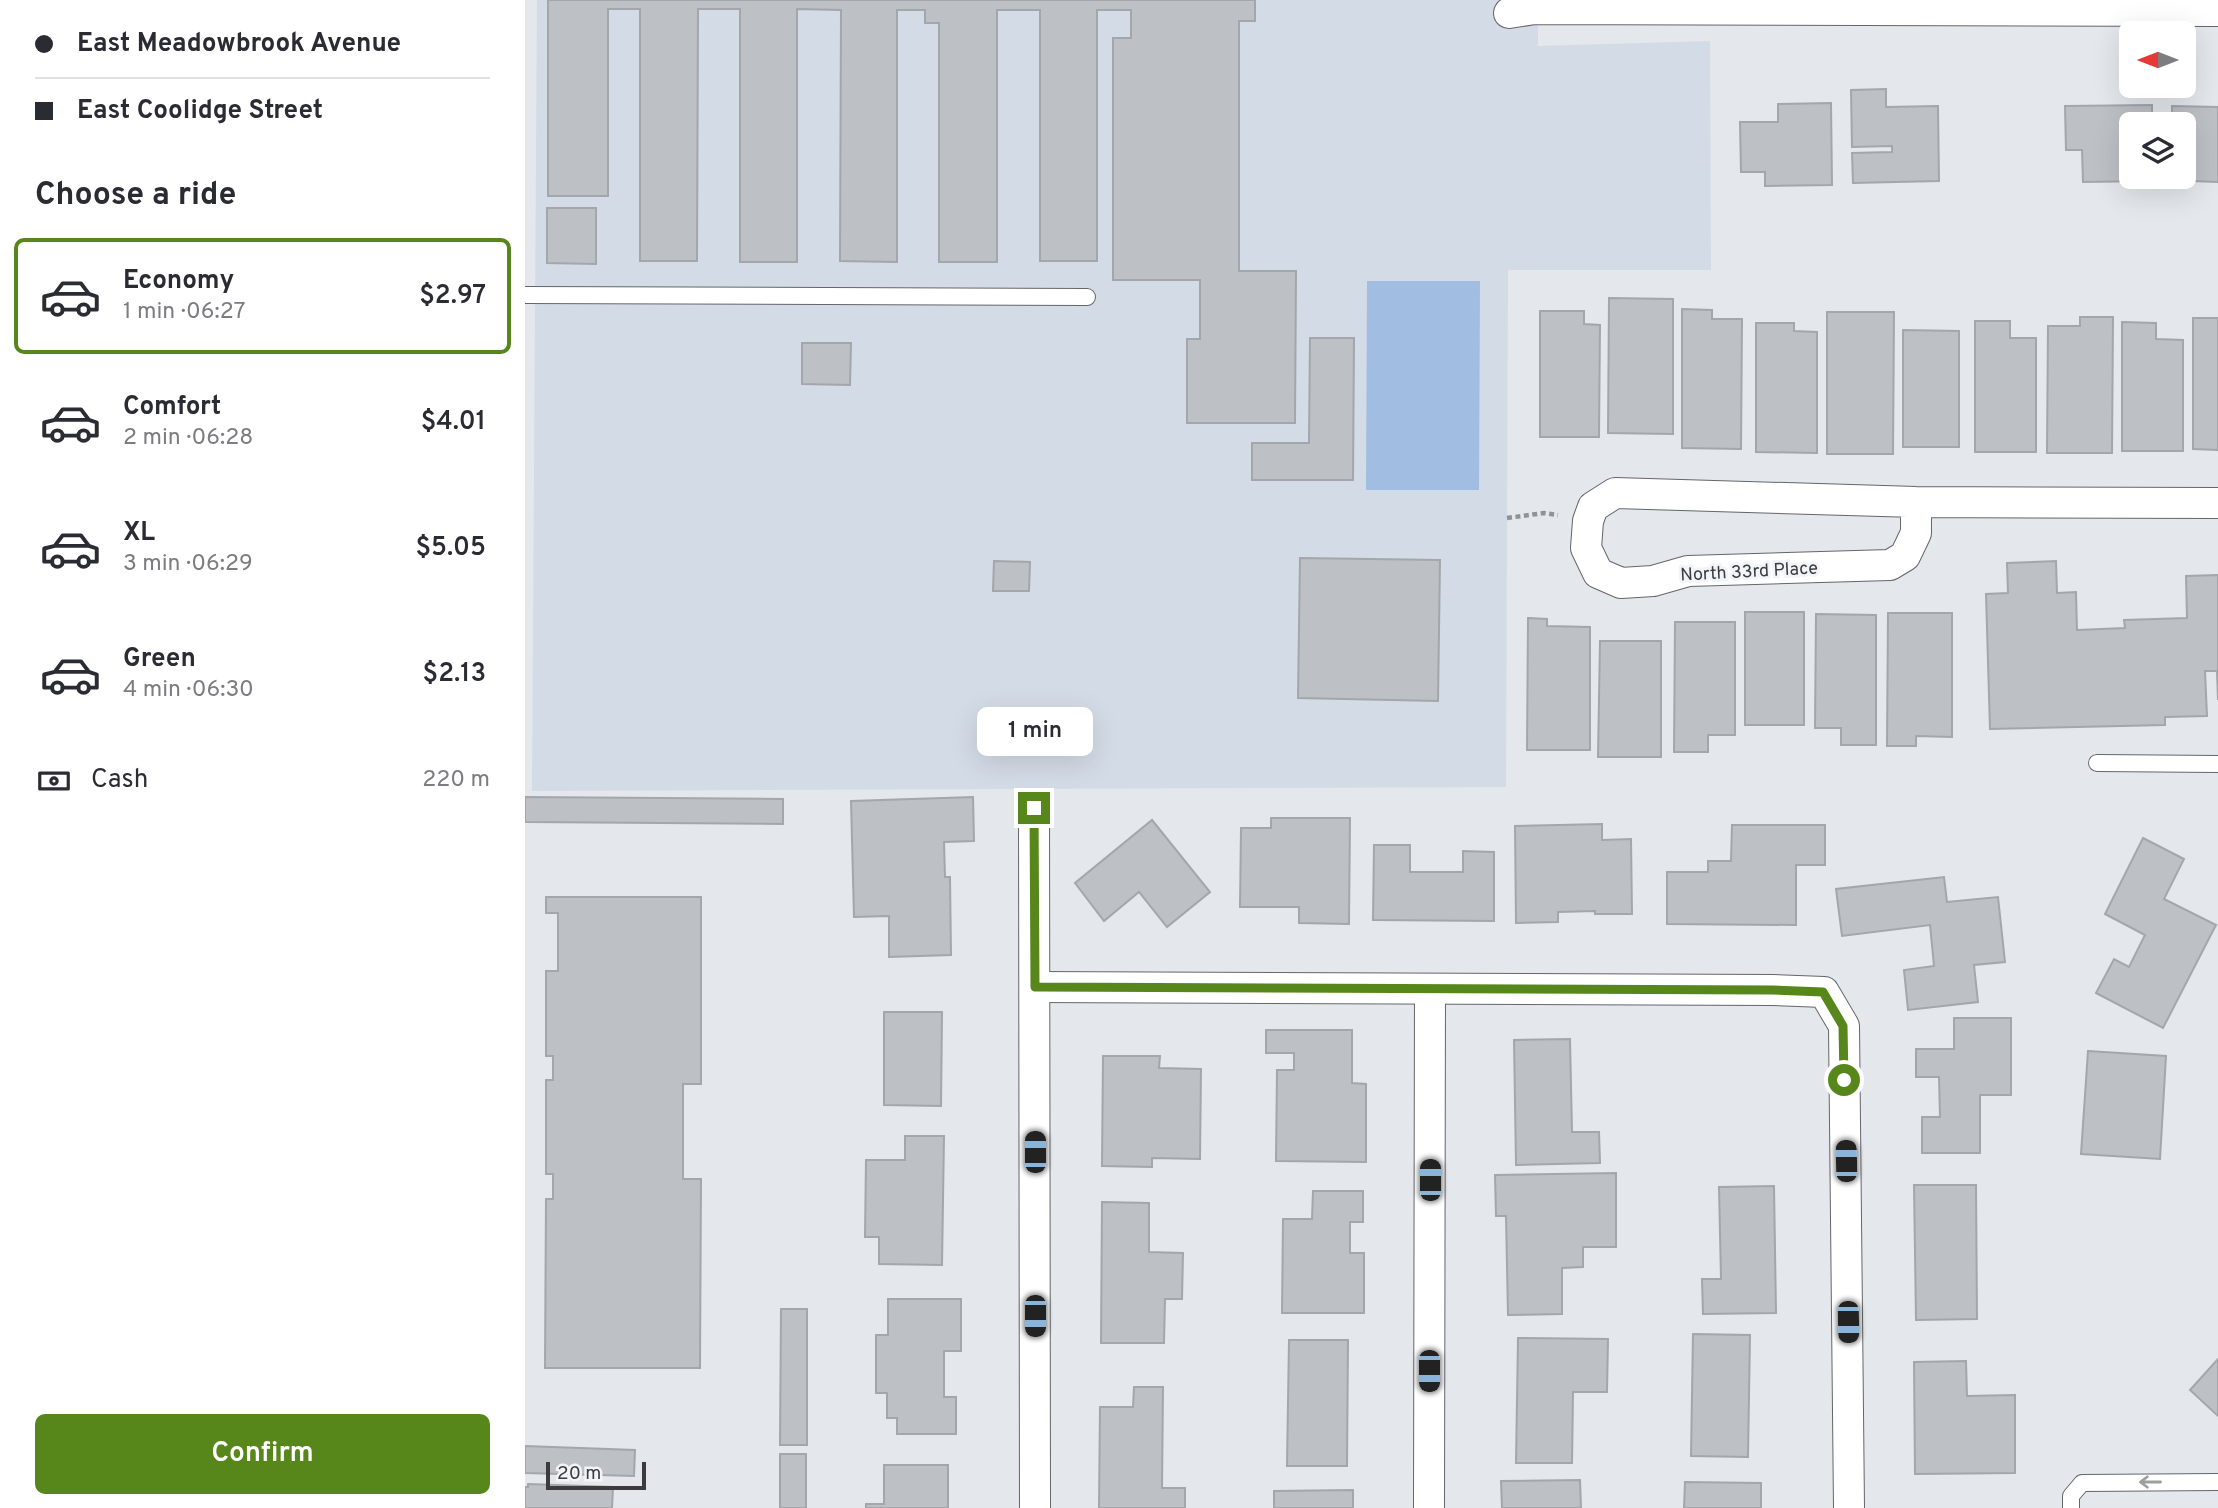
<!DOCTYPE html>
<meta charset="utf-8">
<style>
:root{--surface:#fff;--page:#f2f2f3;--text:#2b2b33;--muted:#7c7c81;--line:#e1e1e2;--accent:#57871b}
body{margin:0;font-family:Overpass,sans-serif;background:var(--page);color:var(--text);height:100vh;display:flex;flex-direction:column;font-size:26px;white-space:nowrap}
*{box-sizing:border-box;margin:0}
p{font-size:23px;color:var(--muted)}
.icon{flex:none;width:38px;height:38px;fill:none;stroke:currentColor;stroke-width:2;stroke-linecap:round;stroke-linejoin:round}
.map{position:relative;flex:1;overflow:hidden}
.drawer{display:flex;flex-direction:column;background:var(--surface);width:525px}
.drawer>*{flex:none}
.guide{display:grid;align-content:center;height:154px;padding:0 35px;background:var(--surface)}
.needle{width:46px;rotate:270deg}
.controls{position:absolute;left:1594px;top:21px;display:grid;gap:14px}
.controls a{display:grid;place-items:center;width:77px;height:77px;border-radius:10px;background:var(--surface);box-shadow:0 7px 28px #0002;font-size:35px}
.scale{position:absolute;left:21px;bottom:18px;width:100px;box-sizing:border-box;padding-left:7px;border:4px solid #3b3c3e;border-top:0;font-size:19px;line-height:24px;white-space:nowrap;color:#3b3c3e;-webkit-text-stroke:5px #f1f5f9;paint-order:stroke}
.end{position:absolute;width:32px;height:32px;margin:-16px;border:9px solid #57871b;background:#fff;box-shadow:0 0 0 4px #fff}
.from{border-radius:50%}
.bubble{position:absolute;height:49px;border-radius:10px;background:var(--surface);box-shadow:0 7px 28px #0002;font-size:23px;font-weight:600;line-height:49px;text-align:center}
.car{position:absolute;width:21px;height:42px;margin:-21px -10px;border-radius:9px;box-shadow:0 0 5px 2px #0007;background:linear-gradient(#222 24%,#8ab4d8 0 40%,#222 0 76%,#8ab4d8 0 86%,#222 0)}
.guide b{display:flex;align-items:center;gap:24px;height:66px;font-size:26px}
.guide b+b{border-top:2px solid var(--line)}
.guide i{width:18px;height:18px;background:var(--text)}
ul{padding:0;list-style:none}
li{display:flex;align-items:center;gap:21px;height:116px;margin:0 14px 10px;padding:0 21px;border:4px solid transparent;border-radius:10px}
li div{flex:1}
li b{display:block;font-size:26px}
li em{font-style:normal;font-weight:600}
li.current{border-color:var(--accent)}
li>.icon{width:63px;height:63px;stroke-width:1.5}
h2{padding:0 35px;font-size:32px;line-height:84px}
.pay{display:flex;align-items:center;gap:18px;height:77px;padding:0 35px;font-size:26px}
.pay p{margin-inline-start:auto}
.cta{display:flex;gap:14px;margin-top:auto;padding:14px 35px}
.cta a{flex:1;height:80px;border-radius:10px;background:var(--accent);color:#fff;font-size:28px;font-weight:600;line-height:80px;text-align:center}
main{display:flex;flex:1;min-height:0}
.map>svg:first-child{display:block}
</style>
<main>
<section class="drawer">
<div class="guide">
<b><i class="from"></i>East Meadowbrook Avenue</b>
<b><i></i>East Coolidge Street</b>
</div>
<h2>Choose a ride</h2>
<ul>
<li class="current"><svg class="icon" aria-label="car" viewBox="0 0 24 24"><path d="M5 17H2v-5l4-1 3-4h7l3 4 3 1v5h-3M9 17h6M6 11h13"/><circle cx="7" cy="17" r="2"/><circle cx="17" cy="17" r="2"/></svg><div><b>Economy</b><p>1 min · 06:27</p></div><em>$2.97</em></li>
<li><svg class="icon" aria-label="car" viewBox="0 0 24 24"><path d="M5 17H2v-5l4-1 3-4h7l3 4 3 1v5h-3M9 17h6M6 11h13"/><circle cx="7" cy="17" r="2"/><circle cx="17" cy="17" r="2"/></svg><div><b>Comfort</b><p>2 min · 06:28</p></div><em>$4.01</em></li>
<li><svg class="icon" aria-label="car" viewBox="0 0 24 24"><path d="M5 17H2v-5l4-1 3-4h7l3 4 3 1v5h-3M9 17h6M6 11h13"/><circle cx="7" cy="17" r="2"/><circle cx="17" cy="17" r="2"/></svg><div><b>XL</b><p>3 min · 06:29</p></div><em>$5.05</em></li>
<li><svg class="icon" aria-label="car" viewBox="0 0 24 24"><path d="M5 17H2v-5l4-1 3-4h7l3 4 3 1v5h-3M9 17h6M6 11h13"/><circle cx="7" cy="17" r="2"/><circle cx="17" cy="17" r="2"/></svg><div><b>Green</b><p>4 min · 06:30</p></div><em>$2.13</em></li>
</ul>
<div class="pay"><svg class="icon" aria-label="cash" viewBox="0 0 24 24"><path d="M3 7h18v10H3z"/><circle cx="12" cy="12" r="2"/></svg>Cash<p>220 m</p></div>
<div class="cta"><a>Confirm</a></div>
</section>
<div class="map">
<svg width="1693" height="1508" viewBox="0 0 1693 1508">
<rect width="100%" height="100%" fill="#e4e8ec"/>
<polygon fill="#d3dbe6" points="12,0 1013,0 1013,46 1185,41 1186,270 983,270 981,787 7,791"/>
<polygon fill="#a1bee2" points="842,281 955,281 954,490 841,490"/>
<g fill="#bdc0c5" stroke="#a3a6ab" stroke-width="2">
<polygon points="23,0 730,0 730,21 714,21 714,271 771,271 770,423 662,423 662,339 675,339 675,280 588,280 588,38 606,38 606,10 572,10 572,261 515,261 515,10 472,10 472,262 414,262 414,23 400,23 400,10 372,10 372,262 315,261 316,10 272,9 272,262 215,262 215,9 173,9 172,261 115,261 115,9 83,9 83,196 23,196"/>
<polygon points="1361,89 1361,107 1413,106 1414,181 1328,183 1327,153 1367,152 1367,146 1327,147 1326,90"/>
<polygon points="1306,103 1307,185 1240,186 1240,172 1216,172 1215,122 1253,122 1253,104"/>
<polygon points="1627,105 1627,124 1606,124 1606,177 1627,177 1627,181 1558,182 1557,150 1541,150 1540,106"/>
<polygon points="1647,106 1693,107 1693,182 1666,181 1666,154 1659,154 1659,124 1647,124"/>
<polygon points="22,208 71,208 71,264 22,263"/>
<polygon points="1084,298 1148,299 1148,434 1083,433"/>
<polygon points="1157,309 1187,310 1187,319 1217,319 1216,449 1157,448"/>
<polygon points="1015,311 1059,311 1059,324 1075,325 1074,437 1015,437"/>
<polygon points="1302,312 1369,312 1368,454 1302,454"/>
<polygon points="1555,317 1588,317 1587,453 1522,453 1523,326 1555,326"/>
<polygon points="1668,318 1693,318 1693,450 1668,449"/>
<polygon points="1450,321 1485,321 1485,338 1511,338 1511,452 1450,452"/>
<polygon points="1597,322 1631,323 1631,339 1658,340 1658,451 1597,451"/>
<polygon points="1231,323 1269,323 1269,331 1292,332 1292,453 1231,452"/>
<polygon points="1378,330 1434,331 1434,447 1378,447"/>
<polygon points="785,338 829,338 828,480 727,480 727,443 784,443"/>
<polygon points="277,343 326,343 325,385 277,384"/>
<polygon points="775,558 915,560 913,701 773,698"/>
<polygon points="469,561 505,562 504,591 468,591"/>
<polygon points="1531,561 1532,593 1551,592 1552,630 1600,628 1599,620 1662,618 1661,576 1693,575 1693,700 1692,671 1680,671 1682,716 1640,717 1640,725 1465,729 1461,594 1483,593 1482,563"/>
<rect x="1220" y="612" width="59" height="113"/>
<polygon points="1363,613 1427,613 1427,737 1391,736 1391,746 1362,746"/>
<polygon points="1291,614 1351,615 1351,745 1316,745 1316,728 1290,728"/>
<polygon points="1003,618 1022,619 1022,626 1065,627 1065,750 1002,750"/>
<polygon points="1150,622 1210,622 1210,735 1183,735 1183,752 1149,752"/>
<polygon points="1075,641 1136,641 1136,757 1073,757"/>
<polygon points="0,797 258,799 258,824 0,822"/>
<polygon points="448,797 449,841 419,842 420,877 425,877 426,955 364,957 364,916 329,917 326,801"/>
<polygon points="746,818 825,818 824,924 774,923 774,907 715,907 716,828 746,828"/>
<polygon points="627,820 685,892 642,927 614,892 579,921 550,883"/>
<polygon points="1077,824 1077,840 1106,839 1107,914 1070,914 1070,911 1033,912 1033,922 991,923 990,826"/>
<polygon points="1207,825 1300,825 1300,865 1271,865 1271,925 1142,924 1142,872 1183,872 1183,861 1206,861"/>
<polygon points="1618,838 1659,859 1639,899 1691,925 1638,1028 1571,993 1589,959 1604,967 1620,935 1580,914"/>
<polygon points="849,845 885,845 885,872 938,872 938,851 969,852 969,921 848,920"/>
<polygon points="1419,877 1422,902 1473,897 1480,962 1449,965 1453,1002 1383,1010 1379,970 1409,966 1405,925 1317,936 1311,889"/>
<polygon points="21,897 176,897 176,1084 158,1084 158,1179 176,1179 175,1368 20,1368 21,1199 28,1199 28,1174 21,1174 21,1080 28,1080 28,1056 21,1056 21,971 33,971 33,913 21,913"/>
<polygon points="359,1012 417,1012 416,1106 359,1105"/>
<polygon points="1429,1018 1486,1018 1486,1095 1455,1095 1455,1153 1397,1153 1397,1117 1415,1117 1414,1077 1391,1077 1391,1049 1429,1049"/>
<polygon points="741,1030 827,1030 827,1083 841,1084 841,1162 751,1161 752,1070 769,1070 769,1053 741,1053"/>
<polygon points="1045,1039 1047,1132 1074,1132 1075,1163 991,1165 989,1040"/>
<polygon points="1563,1051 1641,1056 1635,1159 1556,1154"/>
<polygon points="578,1056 635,1056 634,1068 676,1069 675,1159 627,1158 627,1167 577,1166"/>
<polygon points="380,1136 419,1136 417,1265 354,1264 354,1237 340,1237 341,1160 380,1160"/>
<polygon points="1091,1173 1091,1247 1058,1247 1058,1267 1037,1268 1037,1314 983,1315 981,1216 971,1216 970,1175"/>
<polygon points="1389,1185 1451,1185 1452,1319 1391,1320"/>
<polygon points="1249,1186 1251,1313 1178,1314 1177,1279 1196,1279 1194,1187"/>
<polygon points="788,1191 838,1191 838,1222 825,1222 825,1253 839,1253 839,1313 757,1313 758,1219 787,1219"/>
<polygon points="577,1202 624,1203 624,1252 658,1253 657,1299 640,1299 639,1343 576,1343"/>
<polygon points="363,1299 436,1299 436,1351 419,1351 419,1397 431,1397 431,1434 372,1434 372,1418 362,1418 362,1393 351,1393 351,1335 363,1335"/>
<polygon points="256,1309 282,1309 282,1445 255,1445"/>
<polygon points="1168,1334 1225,1335 1223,1457 1166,1456"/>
<polygon points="993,1338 1083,1339 1082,1392 1048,1392 1047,1463 991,1463"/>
<polygon points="764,1340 823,1340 822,1466 762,1466"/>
<polygon points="1693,1359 1693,1416 1665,1390"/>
<polygon points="1441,1361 1442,1396 1490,1395 1490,1473 1390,1474 1389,1362"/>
<polygon points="609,1387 638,1387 637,1488 660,1488 660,1508 574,1508 575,1407 608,1407"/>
<polygon points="0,1446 110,1450 109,1476 0,1473"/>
<rect x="255" y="1454" width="26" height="54"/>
<polygon points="359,1465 423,1465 423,1508 341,1508 341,1504 359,1504"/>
<polygon points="1055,1480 1056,1508 977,1508 976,1481"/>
<polygon points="1160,1482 1236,1483 1236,1508 1159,1508"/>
<polygon points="3,1484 88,1487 87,1508 0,1508 0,1487 3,1487"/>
<polygon points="828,1490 828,1508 749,1508 749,1491"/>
</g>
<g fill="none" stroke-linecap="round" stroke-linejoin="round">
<defs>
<g id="service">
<polyline points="0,295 562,297"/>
<polyline points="1572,763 1693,764"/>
<polyline points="1546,1508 1546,1496 1557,1483 1693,1482"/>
</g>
<g id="minor">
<polyline points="984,13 1010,9 1693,11"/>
<polyline points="1391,502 1391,533 1380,556 1365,565 1163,571 1128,581 1096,583 1073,573 1061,548 1063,521 1068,507 1090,493 1391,502 1693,503"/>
<polyline points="509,808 510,1508"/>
<polyline points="510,987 1248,990 1299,992 1319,1026 1324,1508"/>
<polyline points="904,1508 905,989"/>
</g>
</defs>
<use href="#service" stroke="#63666a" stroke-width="18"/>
<use href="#minor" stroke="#63666a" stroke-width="32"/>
<polyline stroke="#909396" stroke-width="4.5" stroke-dasharray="5 3.5" stroke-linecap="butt" points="982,518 1019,513 1033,515"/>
<use href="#service" stroke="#fff" stroke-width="16"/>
<use href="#minor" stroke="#fff" stroke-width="30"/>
</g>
<defs><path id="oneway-shaft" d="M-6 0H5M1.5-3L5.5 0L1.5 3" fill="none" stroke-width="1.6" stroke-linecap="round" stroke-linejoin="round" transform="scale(1.75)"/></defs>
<use stroke="#9d9e9e" href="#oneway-shaft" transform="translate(1625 1482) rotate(180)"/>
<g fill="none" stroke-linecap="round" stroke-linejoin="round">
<polyline stroke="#57871b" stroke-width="9" points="509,808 510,987 1248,990 1298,992 1318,1026 1319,1080"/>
</g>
<g text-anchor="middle" stroke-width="6" stroke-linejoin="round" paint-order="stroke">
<g font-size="18" fill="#3b3c3e" stroke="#f1f5f9">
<text transform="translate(1224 571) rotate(-3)" y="6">North 33rd Place</text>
</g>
</g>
</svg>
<div class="controls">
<a><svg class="needle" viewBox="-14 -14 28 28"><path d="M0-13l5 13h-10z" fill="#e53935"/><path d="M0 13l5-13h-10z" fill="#7c7c81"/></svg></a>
<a><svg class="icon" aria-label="layers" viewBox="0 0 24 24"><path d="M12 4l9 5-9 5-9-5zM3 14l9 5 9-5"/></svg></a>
</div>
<div class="scale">20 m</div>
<i class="end from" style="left:1319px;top:1080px"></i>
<i class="end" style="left:509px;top:808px"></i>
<div class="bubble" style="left:452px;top:707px;width:116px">1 min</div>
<i class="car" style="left:510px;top:1152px;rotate:0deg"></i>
<i class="car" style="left:1321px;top:1161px;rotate:359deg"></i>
<i class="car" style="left:905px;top:1180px;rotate:0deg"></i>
<i class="car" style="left:510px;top:1316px;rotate:180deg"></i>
<i class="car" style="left:1323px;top:1322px;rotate:179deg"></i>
<i class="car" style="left:904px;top:1371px;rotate:180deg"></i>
</div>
</main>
